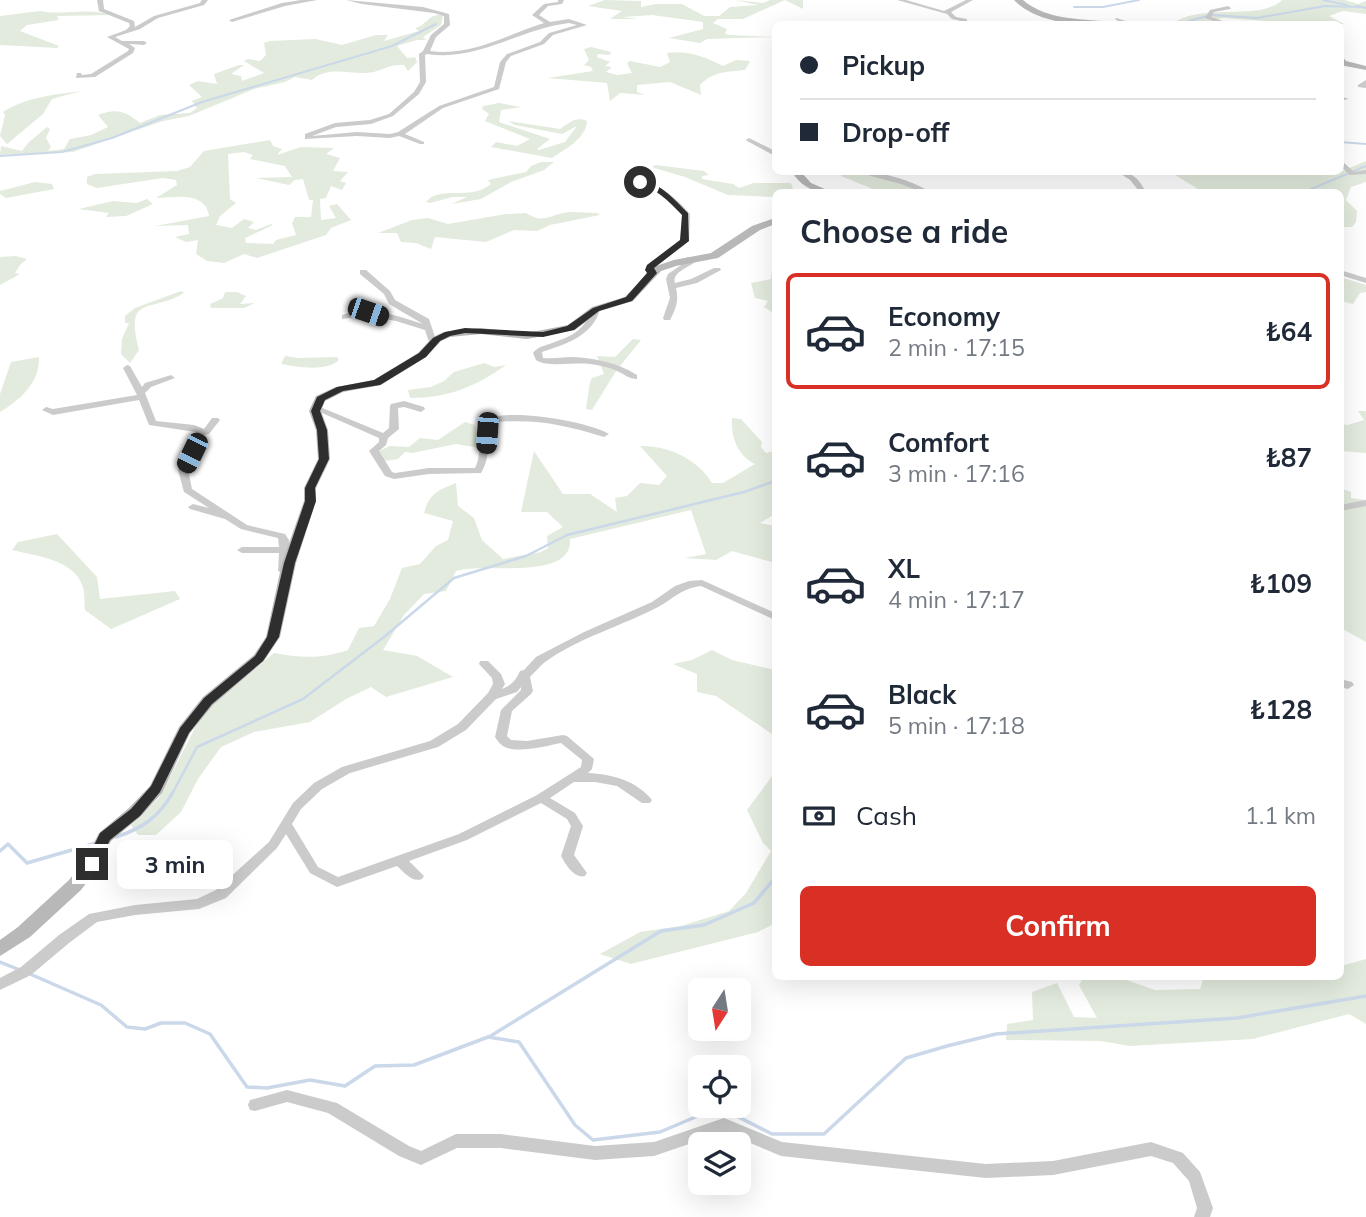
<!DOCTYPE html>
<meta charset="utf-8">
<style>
:root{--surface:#fff;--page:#f2f2f3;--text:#1f2937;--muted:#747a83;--line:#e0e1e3;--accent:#d93025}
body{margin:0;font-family:Mulish,sans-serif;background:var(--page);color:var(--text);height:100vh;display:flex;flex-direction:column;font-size:26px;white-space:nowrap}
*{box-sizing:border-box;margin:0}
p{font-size:23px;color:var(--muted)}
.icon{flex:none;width:38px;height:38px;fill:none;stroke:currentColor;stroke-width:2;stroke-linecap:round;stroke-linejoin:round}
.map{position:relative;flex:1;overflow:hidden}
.panel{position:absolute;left:772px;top:189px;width:572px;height:791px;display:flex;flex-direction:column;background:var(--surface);border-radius:10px;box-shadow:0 7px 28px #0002}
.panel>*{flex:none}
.hud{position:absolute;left:772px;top:21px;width:572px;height:154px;border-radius:10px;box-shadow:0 7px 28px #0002;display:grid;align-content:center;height:154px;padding:0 28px;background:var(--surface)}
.needle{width:46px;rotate:192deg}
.fabs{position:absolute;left:688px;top:978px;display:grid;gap:14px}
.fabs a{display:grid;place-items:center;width:63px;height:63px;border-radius:10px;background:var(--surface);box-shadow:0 7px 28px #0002;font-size:35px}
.end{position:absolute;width:32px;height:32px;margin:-16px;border:9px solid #2e2e2e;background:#fff;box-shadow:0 0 0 4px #fff}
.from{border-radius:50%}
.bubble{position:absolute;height:49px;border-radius:10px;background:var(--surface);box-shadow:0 7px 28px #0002;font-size:23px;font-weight:700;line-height:49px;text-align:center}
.car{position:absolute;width:21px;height:42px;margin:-21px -10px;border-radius:9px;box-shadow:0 0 5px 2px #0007;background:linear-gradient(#222 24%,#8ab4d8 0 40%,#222 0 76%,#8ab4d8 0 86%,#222 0)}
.hud b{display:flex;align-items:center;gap:24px;height:66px;font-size:26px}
.hud b+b{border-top:2px solid var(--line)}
.hud i{width:18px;height:18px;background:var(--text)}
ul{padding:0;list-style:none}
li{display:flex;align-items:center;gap:21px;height:116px;margin:0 14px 10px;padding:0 14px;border:4px solid transparent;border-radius:10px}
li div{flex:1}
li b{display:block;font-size:26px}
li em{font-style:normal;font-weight:700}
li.active{border-color:var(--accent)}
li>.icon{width:63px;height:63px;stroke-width:1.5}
h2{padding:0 28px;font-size:32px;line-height:84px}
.pay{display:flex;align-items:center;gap:18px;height:77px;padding:0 28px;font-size:26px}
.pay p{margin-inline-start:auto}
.button{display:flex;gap:14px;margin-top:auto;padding:14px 28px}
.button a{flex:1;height:80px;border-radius:10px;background:var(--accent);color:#fff;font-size:28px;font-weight:700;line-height:80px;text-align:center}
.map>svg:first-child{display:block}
</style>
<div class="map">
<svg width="1366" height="1217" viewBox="0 0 1366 1217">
<rect width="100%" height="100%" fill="#fff"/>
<g fill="#e2ebdd" fill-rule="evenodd">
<polygon points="605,0 641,1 641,7 656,4 682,4 704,16 719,16 730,7 759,5 735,0 763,3 770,0 803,0 803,9 785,0 743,19 718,19 713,23 727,29 725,33 728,35 775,37 707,39 700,43 669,38 703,29 703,22 652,15 623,17 638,19 610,19 622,11 588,6"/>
<path d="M1282 0H1345L1358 4 1366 1V14L1343 11 1329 16 1344 24H1305L1223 18 1194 24H1172C1200 2 1260 22 1282 0Z"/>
<path d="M40 11C62 16 88 7 110 15L57 16 59 20 27 25 20 31 59 46 57 48 0 45V16Z"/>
<path d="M437 15H443L441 25 423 37 426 40H417L397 46 407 58 415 57 417 62 408 71 404 65C388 65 390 67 377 71 356 78 330 63 312 80L295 77 285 82 254 89 189 116 163 121 73 152 0 155 1 146 22 151 28 143 47 127 50 129 46 138 51 147 48 151 64 149 70 139 91 135 108 127 98 115C117 108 125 111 140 123L160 115 190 113 197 108 192 101 202 97 189 85 198 81 217 84 214 74 239 65H244L231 74 241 76 242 81 264 73 244 61 248 59 260 61 266 55 264 43 270 41 315 39 342 45 376 35H388L384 41 419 31 415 28C425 26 427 17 437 15Z"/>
<path d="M591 47 611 52 610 55 598 54 597 57 610 62 605 66 612 67 606 72 617 75 632 73 627 63 630 61 660 67 670 62 667 53C686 50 706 57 723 66L736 60 750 61 745 70C726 72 714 71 700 85L701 95 670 82 637 85V92L645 95 620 93 610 101 607 83 548 78 593 71 591 67 584 65 589 60 584 49Z"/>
<path d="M81 91 52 99 43 114 7 144 0 136 5 115 3 112C27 97 53 95 81 91Z"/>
<path d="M499 103 521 107 501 110 499 122 550 139 537 149 539 150 565 142 577 126 562 134 515 125 508 121 560 129C569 123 576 116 587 121 586 139 565 149 552 158L491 147 496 142 517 146 530 139 485 121 489 114 482 109 483 106Z"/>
<path d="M270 140 273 146 282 149 277 155 301 147 334 148 326 154 340 158 333 171 348 172 340 181 346 183 342 190 331 186 326 198 320 199 321 220 336 218 329 206 337 204 351 220 331 228 326 235 257 258 244 254 224 263 207 261 196 254 198 240 186 242 175 237 189 234 188 225 155 226 209 216C206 191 175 197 156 198L177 185 176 180 163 178 97 188 87 184V177L95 174 177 171 190 167 204 151ZM244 152 253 155 250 159 285 166 292 177 256 178 289 185 295 180 303 179 309 200H313L311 217H295L292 223 296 235 276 240 273 244 246 243 245 238 273 225 271 224 256 230 248 228 254 222 244 219 232 228 216 225 220 216 236 203 230 199 228 154Z"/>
<polygon points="1366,161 1366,182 1351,187 1346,200 1357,211 1356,222 1352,227 1341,227 1340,192 1203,192 1170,172 1340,172"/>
<path d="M541 162H554L544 170 511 182 481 199 452 204 467 197H452L430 203 426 202C441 184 469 202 491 184L488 180 526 172 531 166Z"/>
<polygon points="656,165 704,171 709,175 702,176 702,179 733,184 739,188 754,183 791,183 794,192 775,192 775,197 728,195 685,177 651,167"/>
<path d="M841 172C858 170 902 183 920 190V192H880L841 176Z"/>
<polygon points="35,182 52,184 54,189 6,198 0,194 0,191"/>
<polygon points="147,199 153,204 126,216 106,217 109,213 79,209 113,201 137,203"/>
<path d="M526 213C542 223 546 217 563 213 573 211 587 213 597 213L600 215 550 225 537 231 514 230 486 242 435 237 431 249 416 243 401 242 397 233H378L412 220 428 218 448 224 506 214Z"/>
<polygon points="16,256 27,259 20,265 15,273 20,274 0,285 0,257"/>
<polygon points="775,267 775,314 764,307 768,301 755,298 751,283 771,279 772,269"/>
<polygon points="1340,277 1366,285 1366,292 1360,293 1353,304 1341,301"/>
<path d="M181 291 184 293C149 314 125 293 139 350L130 363 121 354 122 339 129 323H125V316L135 308Z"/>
<polygon points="225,292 237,292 246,296 240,304 255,303 244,308 211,308 210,304 223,298"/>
<polygon points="633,339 641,340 616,371 592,410 586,409 590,382 592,378 604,374 597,356 615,357"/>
<path d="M285 356 298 358 337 357 339 360C326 372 298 367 281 364Z"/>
<path d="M39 357C40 382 20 400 0 412V394L11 362Z"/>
<path d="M484 363 494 367 506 365C475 387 448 398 410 398L408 390 431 387 444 381 454 372Z"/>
<polygon points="1358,411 1366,411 1366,453 1341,451 1341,424 1348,425 1364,420"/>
<path d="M732 418 741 419 762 442 761 447 766 453 775 451V514L760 523 775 526V563L732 551 716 560 685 558 706 554 691 510 570 539C573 582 484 562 456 571L446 591 424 594 404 615 383 650 417 656 453 677 386 697 371 687 346 699 310 722 254 732 221 747 198 779 181 812 156 835H138L131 825 159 798 197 724 215 703 274 653C300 658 322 659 348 650L359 628 374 626 390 599 402 568 420 564 436 546 448 540 453 521 424 513C429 494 438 490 456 483L458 506 474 518 482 540 503 559 541 552 548 548 547 536 563 527 547 512H521L534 451 563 494H590L617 512 615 498 627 496 640 483 659 485 667 476 640 446C667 445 698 459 712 483H723L755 464C737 455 731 437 732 418Z"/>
<polygon points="465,422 475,425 480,448 456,444 412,453 405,452 398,459 385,461 377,452 390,446 409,447 420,438 438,440"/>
<polygon points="1340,488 1351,492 1351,498 1366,500 1366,642 1341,628"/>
<path d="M57 534 97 577 100 599 175 591 180 599 111 629 85 610C84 603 85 594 83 587 74 559 36 556 12 550L18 542Z"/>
<polygon points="712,650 732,660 775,670 775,736 716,696 697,692 697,674 673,664 692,660"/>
<polygon points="775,772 775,923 758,932 631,964 600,954 640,932 681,926 729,911 746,893 771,851 763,843 747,810"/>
<polygon points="1366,959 1366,1024 1349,1014 1253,1039 1130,1046 1101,1041 1006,1040 1007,1024 1033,1020 1032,992 1057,983 1074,1017 1097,1018 1079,985 1084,977 1118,977 1155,990 1200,989 1204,977 1340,976 1341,966"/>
</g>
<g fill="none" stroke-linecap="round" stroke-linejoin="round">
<g stroke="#cad8ea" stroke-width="2">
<polyline points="1323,0 1347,5"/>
<polyline points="1357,6 1366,8"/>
<polyline points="1074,7 1103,7 1139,0"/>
<polyline points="1178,24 1211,15 1257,18 1325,6 1359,7"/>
<polyline points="1340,142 1366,144"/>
<polyline points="0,156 62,152 112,138 202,102 392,46 436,24"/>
<polyline points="1304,192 1366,166"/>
</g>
<polyline stroke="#cad8ea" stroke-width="2.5" points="172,794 197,747 303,699 384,637 454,578 526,556 567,535 744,492 775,481"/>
<g stroke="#cad8ea" stroke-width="3.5">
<path d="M116 837C143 828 159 817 173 792"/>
<polyline points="0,851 8,844 27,863 96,843"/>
<polyline points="0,962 20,970"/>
<polyline points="30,974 101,1005 127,1027 145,1029 161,1023 185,1023 210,1034 247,1087 267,1088 310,1080 345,1086 375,1066 414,1065 488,1037 519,1042 575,1125 593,1140 660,1132 719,1107 772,1134 824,1134 906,1058 947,1046 996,1034 1237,1018 1366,996"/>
<polyline points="489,1037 661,931 704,925 754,903 775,878"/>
</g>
<g fill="#cbcbcb" fill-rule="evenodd">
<polygon points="97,0 103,0 104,9 134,21 135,27 154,16 200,3 202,0 208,0 204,5 158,18 140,29 115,37 122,41 144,41 147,43 144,45 129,44 135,48 133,53 95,77 76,78 77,73 81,73 82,75 91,74 128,51 129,49 107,37 126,30 130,26 129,23 99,11"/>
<polygon points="301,0 317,0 285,6 232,22 229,20 282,3"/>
<path d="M346 0 423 7 449 14 450 25 436 37 430 51C470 57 506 35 544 23L532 15 544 4 558 2V0H564L562 4 548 6 539 15 550 22 569 19 587 25 553 35 544 44 511 56 506 62 499 89 443 108 405 134 424 142V144H420L399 136 390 138 357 136 305 139V134L335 123 370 120 389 114 414 92 420 82 419 54 423 51 431 35 444 24V16L434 13 362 4ZM569 23 577 25 549 33 540 42 507 54 500 62 494 87 439 106 398 132 390 134 357 132 312 136 336 127 371 124 393 116 419 94 426 82 425 55 427 54C478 62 519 29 569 23Z"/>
<polygon points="897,0 906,0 944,11 966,0 973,0 951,12 956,17 967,19 967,21 965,22 952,19 947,14"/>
<polygon points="1228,6 1231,8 1230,9 1214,12 1211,17 1228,23 1229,24 1222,24 1205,18 1210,10"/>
<polygon points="1116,18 1126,21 1126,24 1120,24 1121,23 1115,19"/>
<polygon points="1169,21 1172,23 1171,24 1162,24"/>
<polygon points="1366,80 1366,88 1358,87 1358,85"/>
<polygon points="1340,97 1347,98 1348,99 1340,101"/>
<polygon points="749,138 775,151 775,156 747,141 746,140"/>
<polygon points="1340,159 1354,172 1366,170 1366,174 1350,175 1340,166"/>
<path d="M856 172C877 170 912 180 930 192H921L901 184Z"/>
<path d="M1118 172C1133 171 1140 181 1146 192H1140L1130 180Z"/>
<path d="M629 178C654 179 675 196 690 214L689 241 654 268 656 273 652 275 645 270 647 265 681 240 682 214C668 198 651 187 629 182Z"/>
<path d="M687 257H693L695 262C688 268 672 272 675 283L691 279 714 268H720L721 270 697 283 676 288C679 300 676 309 670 320H664L663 318 670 298 666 279 668 274 687 261Z"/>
<path d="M360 270H366L390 291 395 300 429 319 437 343 436 345H430L425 330 396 321 374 317 363 316 342 319V315C368 305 397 316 423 324L389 304 384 294 360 274Z"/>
<polygon points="1340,270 1366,278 1366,283 1340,275"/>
<path d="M593 307H596L600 309C593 336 566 344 542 352L543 358C553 359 562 357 572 357 595 358 618 363 637 375V379C629 379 624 374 617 371 608 367 599 365 590 364 574 362 549 368 536 360L533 353C538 346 545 346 552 343 575 335 584 330 593 307Z"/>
<polygon points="127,365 130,366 142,387 145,383 168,376 171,375 175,378 151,387 145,393 156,421 194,425 204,429 212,418 218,418 220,420 209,434 204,435 188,470 192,489 247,525 285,534 289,540 288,571 287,573 283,574 278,571 279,553 242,553 237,550 242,547 279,547 278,538 241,529 225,519 190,509 188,507 193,504 209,508 184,492 178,470 196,432 149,425 139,400 53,415 42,410 46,407 53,409 137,395 123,368"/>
<path d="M404 401 424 407 425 409 421 412 404 407 398 408 399 429 388 438 386 445 379 451 392 472 395 473 429 468H475C483 454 476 434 487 421 501 406 592 422 609 434L604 437C565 425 538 419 497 422 485 437 492 456 481 473L429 474 394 479 385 476 369 451 379 442V438L313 409 317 406 320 407 383 433 389 428 390 406 391 404Z"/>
<polygon points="1366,500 1366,506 1340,511 1340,505"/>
<path d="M702 580 775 613V620L701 586C682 588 673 599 658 607 622 626 578 638 545 662 540 666 535 672 530 677L533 691 531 694 512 711 507 736 511 740 527 741 563 735 567 736 594 759 592 769 588 773C612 774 637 781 652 800L650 803H642L617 786 595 782H574L550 798 575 813 583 826 574 855 587 873 585 876C574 879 566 865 561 856L571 826 567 819 541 803 467 840 409 861 424 876 422 879C412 883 404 872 397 866L337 887 310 873 286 834 277 848 226 898 199 909 135 915 97 922 69 943 31 975 0 990V978L21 967 59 935 89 914 135 905 197 899 216 890 269 842 293 803 314 783 342 767 430 741 458 724 488 693 493 684 492 678 479 664 480 661H488L501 674 505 684 502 689C511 686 516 680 520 671L524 670 536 657 584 632 652 602 675 586 689 581ZM521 687V690L501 710 495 737C497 740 500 744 503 746 515 754 547 746 561 743L582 760 581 767 537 795 459 834 338 877 318 867 292 824 301 809 322 789 350 773 438 747 466 730 496 699 517 692Z"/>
<polygon points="1340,679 1352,682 1354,685 1348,689 1340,687"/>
<polygon points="287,1090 337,1103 409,1146 421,1151 456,1134 501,1134 595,1146 654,1142 724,1118 782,1142 986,1164 1053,1161 1151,1142 1183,1153 1200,1172 1213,1208 1210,1217 1194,1217 1197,1208 1189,1181 1173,1163 1151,1156 1053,1175 986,1178 781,1156 724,1132 654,1156 595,1160 501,1148 457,1148 421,1165 399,1156 328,1113 287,1102 255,1111 250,1110 248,1105 250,1100"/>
</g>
<g fill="#b8b8b8" fill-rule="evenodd">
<path d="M1014 0H1023C1047 21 1085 19 1116 22L1120 24C1087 27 1038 25 1014 0Z"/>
<polygon points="1340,54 1346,61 1366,66 1366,70 1340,65"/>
<path d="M792 172H801L811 183 832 192C814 194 801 186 792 172Z"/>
<polygon points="775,218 775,224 760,230 718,258 676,266 661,271 633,301 600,311 575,330 527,339 481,334 450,337 441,341 426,357 381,385 343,392 325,401 321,411 328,430 330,459 316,488 316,501 296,563 280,637 264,661 213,705 190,733 162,793 141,816 111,841 97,869 81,890 30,937 0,956 0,940 18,927 69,880 85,860 99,833 129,808 150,786 179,727 203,697 254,655 266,637 282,563 304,501 304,488 318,459 316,430 309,411 316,396 336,387 374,380 418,353 433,337 444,332 481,328 527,333 568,325 592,307 625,297 653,267 674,260 711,253 752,226"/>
</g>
</g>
<path fill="#2e2e2e" d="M640 179C661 184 673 198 688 213L689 241 654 268 657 273 632 301 599 311 574 330 543 337 465 333 450 336 440 341 426 357 380 385 343 391 325 400 320 411 327 430 329 459 315 488 316 501 295 563 279 637 263 661 212 704 189 733 160 792 140 816 110 840 96 868H87L85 864 100 833 131 809 151 786 180 728 204 698 255 656 267 637 284 563 305 501V488L319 459 317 430 311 411 317 397 337 387 374 380 419 353 433 338 445 332 465 328 543 332 567 326 593 308 626 297 647 273 645 270 647 265 680 240 682 215C668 201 657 188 637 183Z"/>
</svg>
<div class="fabs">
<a><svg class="needle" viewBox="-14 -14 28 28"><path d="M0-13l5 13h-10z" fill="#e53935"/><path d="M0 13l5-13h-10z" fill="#747a83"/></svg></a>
<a><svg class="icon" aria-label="locate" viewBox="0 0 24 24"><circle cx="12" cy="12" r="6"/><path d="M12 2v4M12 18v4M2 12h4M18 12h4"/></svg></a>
<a><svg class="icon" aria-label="layers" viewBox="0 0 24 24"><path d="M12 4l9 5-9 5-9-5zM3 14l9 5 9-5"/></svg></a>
</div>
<i class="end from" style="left:640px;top:182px"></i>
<i class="end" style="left:92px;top:864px"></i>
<div class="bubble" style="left:117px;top:840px;width:116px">3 min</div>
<i class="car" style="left:368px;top:312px;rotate:109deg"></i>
<i class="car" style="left:487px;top:433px;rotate:184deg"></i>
<i class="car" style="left:192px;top:453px;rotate:206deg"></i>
<div class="hud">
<b><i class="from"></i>Pickup</b>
<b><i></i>Drop-off</b>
</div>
<section class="panel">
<h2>Choose a ride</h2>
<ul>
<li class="active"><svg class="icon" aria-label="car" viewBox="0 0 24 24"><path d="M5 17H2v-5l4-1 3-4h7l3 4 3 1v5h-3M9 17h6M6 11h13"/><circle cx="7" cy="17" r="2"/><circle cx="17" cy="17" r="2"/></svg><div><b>Economy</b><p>2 min · 17:15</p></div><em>₺64</em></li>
<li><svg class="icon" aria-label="car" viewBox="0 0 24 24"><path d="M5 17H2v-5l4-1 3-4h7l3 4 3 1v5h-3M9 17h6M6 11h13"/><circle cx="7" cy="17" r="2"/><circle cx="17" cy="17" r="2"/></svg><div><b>Comfort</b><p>3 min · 17:16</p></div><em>₺87</em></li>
<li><svg class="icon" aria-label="car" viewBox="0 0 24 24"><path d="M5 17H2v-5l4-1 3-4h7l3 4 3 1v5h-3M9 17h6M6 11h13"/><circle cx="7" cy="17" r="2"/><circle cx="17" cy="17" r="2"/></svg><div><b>XL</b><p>4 min · 17:17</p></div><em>₺109</em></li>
<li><svg class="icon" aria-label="car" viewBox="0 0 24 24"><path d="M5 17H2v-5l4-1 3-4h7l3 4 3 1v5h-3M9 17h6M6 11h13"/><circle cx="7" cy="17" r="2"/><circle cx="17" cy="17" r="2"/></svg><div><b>Black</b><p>5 min · 17:18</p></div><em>₺128</em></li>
</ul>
<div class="pay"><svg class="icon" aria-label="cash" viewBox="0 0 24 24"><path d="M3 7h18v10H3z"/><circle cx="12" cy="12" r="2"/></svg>Cash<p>1.1 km</p></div>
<div class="button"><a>Confirm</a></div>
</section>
</div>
